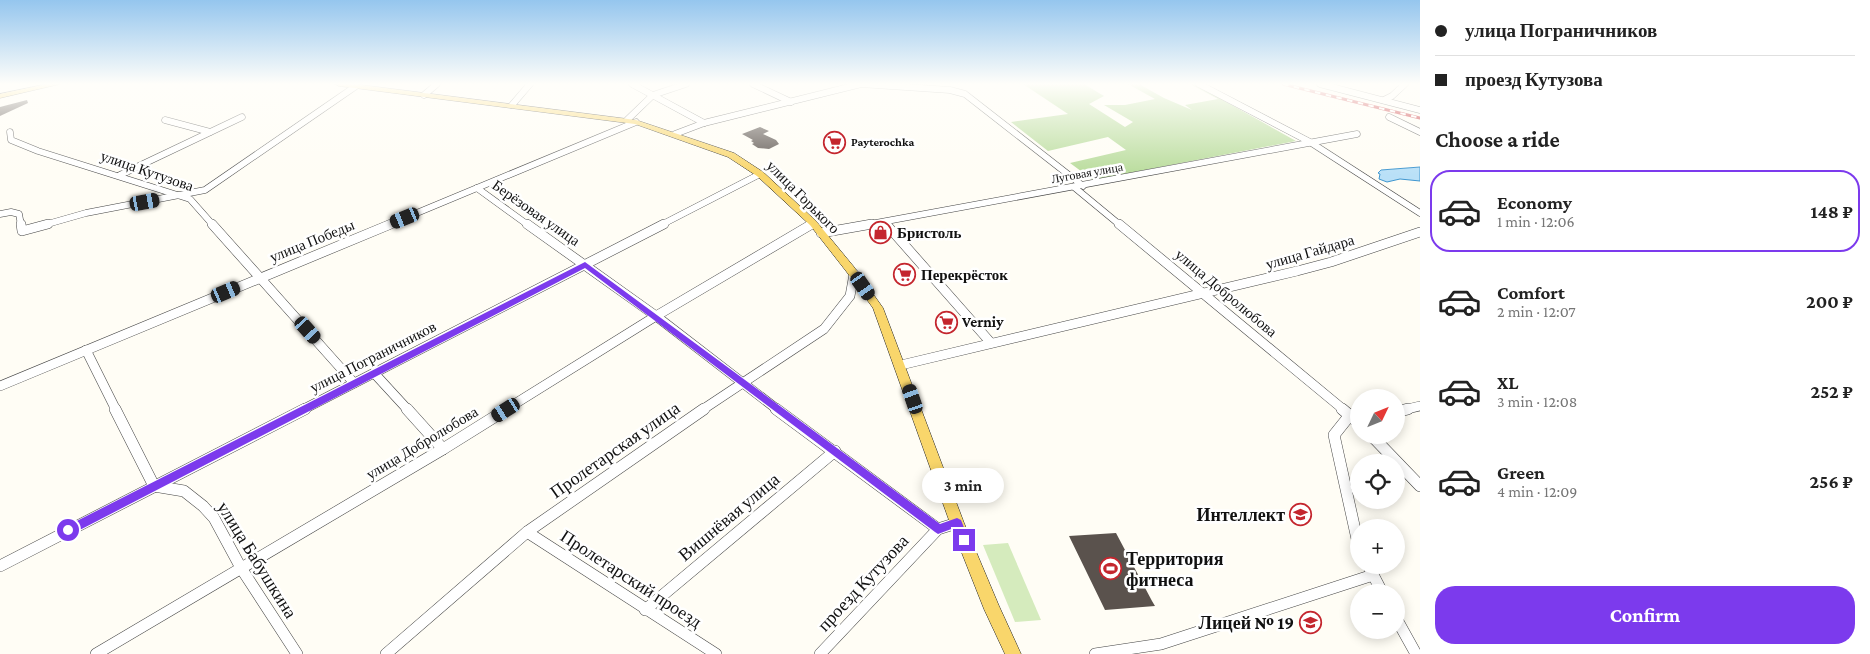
<!DOCTYPE html>
<meta charset="utf-8">
<style>
:root{--surface:#fff;--page:#f6f6f6;--text:#222;--muted:#767676;--line:#e0e0e0;--accent:#7c3aed}
body{margin:0;font-family:"Crimson Pro",serif;background:var(--page);color:var(--text);height:100vh;display:flex;flex-direction:column;font-size:19px;white-space:nowrap}
*{box-sizing:border-box;margin:0}
p{font-size:16px;color:var(--muted)}
.icon{flex:none;width:28px;height:28px;fill:none;stroke:currentColor;stroke-width:2;stroke-linecap:round;stroke-linejoin:round}
.map{position:relative;flex:1;overflow:hidden}
.panel{display:flex;flex-direction:column;background:var(--surface);width:450px}
.panel>*{flex:none}
.top-card{display:grid;align-content:center;height:110px;padding:0 15px;background:var(--surface)}
.needle{width:32px;rotate:47deg}
.tools{position:absolute;left:1350px;top:389px;display:grid;gap:10px}
.tools a{display:grid;place-items:center;width:55px;height:55px;border-radius:50%;background:var(--surface);box-shadow:0 2px 12px #0003;font-size:25px}
.end{position:absolute;width:22px;height:22px;margin:-11px;border:6px solid #7c3aed;background:#fff;box-shadow:0 0 0 2px #fff}
.from{border-radius:50%}
.bubble{position:absolute;height:35px;border-radius:18px;background:var(--surface);box-shadow:0 2px 12px #0003;font-size:16px;font-weight:700;line-height:35px;text-align:center}
.car{position:absolute;width:15px;height:30px;margin:-15px -8px;border-radius:6px;box-shadow:0 0 4px 1px #0007;background:linear-gradient(#222 24%,#8ab4d8 0 40%,#222 0 76%,#8ab4d8 0 86%,#222 0)}
.top-card b{display:flex;align-items:center;gap:18px;height:48px;font-size:19px}
.top-card b+b{border-top:1px solid var(--line)}
.top-card i{width:12px;height:12px;background:var(--text)}
ul{padding:0;list-style:none}
li{display:flex;align-items:center;gap:15px;height:82px;margin:0 10px 8px;padding:0 5px;border:2px solid transparent;border-radius:20px}
li div{flex:1}
li b{display:block;font-size:19px}
li em{font-style:normal;font-weight:700}
li.on{border-color:var(--accent)}
li>.icon{width:45px;height:45px;stroke-width:1.5}
h2{padding:0 15px;font-size:22px;line-height:60px}
.button{display:flex;gap:10px;margin-top:auto;padding:10px 15px}
.button a{flex:1;height:58px;border-radius:20px;background:var(--accent);color:#fff;font-size:20px;font-weight:700;line-height:58px;text-align:center}
main{display:flex;flex:1;min-height:0}
.map>svg:first-child{display:block}
</style>
<main>
<div class="map">
<svg width="1420" height="654" viewBox="0 0 1420 654">
<rect width="100%" height="100%" fill="#fffdf5"/>
<polygon fill="#d5ebbd" points="1008,543 1041,620 1015,622 983,545"/>
<polygon fill="#b9dc9c" points="1023,84 1084,84 1104,96 1089,104 1125,127 1133,122 1104,105 1125,105 1155,99 1128,84 1139,84 1164,98 1192,110 1185,105 1218,99 1190,84 1194,84 1296,141 1093,180 1070,163 1126,150 1108,137 1048,151 1011,122 1068,114"/>
<polygon fill="#b9e0f7" stroke="#3f96cf" points="1420,167 1420,181 1400,179 1387,182 1379,179 1380,174 1378,173 1381,170"/>
<g fill="#5a524d">
<polygon points="27,100 28,103 0,116 0,107"/>
<polygon points="760,127 769,131 763,134 776,140 779,144 769,149 758,148 752,144 754,143 751,141 753,140 742,134"/>
<polygon points="1116,533 1152,601 1155,606 1105,610 1069,536"/>
</g>
<g fill="none" stroke-linecap="round" stroke-linejoin="round">
<defs>
<g id="minor-far2">
<polyline points="632,84 704,123"/>
<polyline points="753,84 791,102"/>
<polyline points="1199,84 1310,142 1420,213"/>
<polyline points="1320,84 1420,110"/>
<polyline points="424,95 437,84"/>
<polyline points="1384,100 1392,96 1405,84"/>
<polyline points="512,105 530,84"/>
<polyline points="1389,117 1420,132"/>
<polyline points="165,120 210,132"/>
<polyline points="627,120 653,95 686,84"/>
<polyline points="10,132 11,140 38,151 190,199 213,225"/>
<polyline points="675,134 704,123 861,84 950,90 965,94 1083,186"/>
<polyline points="120,175 242,117"/>
<polyline points="1074,187 1120,225"/>
<polyline points="477,188 528,225"/>
<polyline points="0,214 11,212 19,214 21,225"/>
<polyline points="885,222 887,225"/>
<polyline points="44,225 86,213 205,190 356,86"/>
<polyline points="388,225 636,122"/>
<polyline points="661,225 760,174"/>
<polyline points="810,225 813,223"/>
<polyline points="865,225 1357,134"/>
</g>
<g id="minor-far1">
<polyline points="21,224 22,231 48,224"/>
<polyline points="212,224 354,383"/>
<polyline points="527,224 656,316 778,410"/>
<polyline points="886,224 991,343"/>
<polyline points="1119,224 1344,410"/>
<polyline points="821,233 872,224"/>
<polyline points="86,350 116,410"/>
<polyline points="901,365 1297,271 1331,262 1420,232"/>
<polyline points="374,373 408,410"/>
<polyline points="0,386 391,224"/>
<polyline points="302,410 664,224"/>
<polyline points="505,410 656,316 812,224"/>
<polyline points="702,410 824,329 850,296 854,274"/>
<polyline points="1403,410 1420,406"/>
</g>
<g id="minor">
<polyline points="115,409 154,486 184,491 203,506 214,518 241,568 297,654"/>
<polyline points="407,409 443,449"/>
<polyline points="776,409 938,529"/>
<polyline points="1342,409 1359,423"/>
<polyline points="1396,412 1408,409"/>
<polyline points="1350,415 1334,435 1359,548"/>
<polyline points="1371,435 1420,486"/>
<polyline points="527,532 716,654"/>
<polyline points="1368,565 1382,592"/>
<polyline points="0,566 305,409"/>
<polyline points="645,610 835,451"/>
<polyline points="1396,618 1416,654"/>
<polyline points="96,654 443,449 507,409"/>
<polyline points="386,654 527,532 704,409"/>
<polyline points="820,654 938,529 957,523"/>
<polyline points="1095,654 1161,644 1373,575"/>
</g>
<g id="major">
<polygon points="47,84 60,84 0,98 0,94"/>
<polygon points="335,84 354,84 636,120 734,153 763,172 816,221 854,267 883,308 964,523 999,606 1021,654 1005,654 984,609 950,523 873,308 846,271 810,225 757,176 728,157 635,124 339,86"/>
</g>
</defs>
<use href="#minor-far2" stroke="#444" stroke-width="7"/>
<use href="#minor-far1" stroke="#444" stroke-width="10"/>
<use href="#minor" stroke="#444" stroke-width="12"/>
<use href="#major" stroke="#222" stroke-width="1"/>
<use href="#minor-far2" stroke="#fff" stroke-width="6"/>
<use href="#minor-far1" stroke="#fff" stroke-width="9"/>
<use href="#minor" stroke="#fff" stroke-width="11"/>
<use href="#major" fill="#f9d66b" fill-rule="evenodd"/>
<defs>
<polyline id="rail" points="1283,84 1420,118"/>
</defs>
<use href="#rail" stroke="#c4262e" stroke-width="3"/>
<use href="#rail" stroke="#fff" stroke-width="2" stroke-dasharray="5.5" stroke-linecap="butt"/>
</g>
<linearGradient id="sky" x2="0" y2="1"><stop stop-color="#95c6ee"/><stop offset="0.48" stop-color="#fffefa"/><stop offset="1" stop-color="#fffefa" stop-opacity="0"/></linearGradient>
<rect width="1420" height="175" fill="url(#sky)"/>
<polygon fill="#7c3aed" points="585,262 940,524 957,518 961,520 969,540 968,543 960,543 954,528 938,534 935,532 585,268 72,534 65,534 63,530 65,527"/>
<defs>
<symbol id="supermarket-ring" viewBox="-11 -11 22 22"><circle r="9.5" fill="#fff" stroke="#c4262e" stroke-width="1.5"/><path d="M-6-5.5h2.5l.6 2H6L4.5 2H-2.5L-4.4-4H-6ZM-1.5 3.2a1.3 1.3 0 1 0 .1 0ZM3 3.2a1.3 1.3 0 1 0 .1 0Z" fill="#c4262e"/></symbol>
<symbol id="shop-ring" viewBox="-11 -11 22 22"><circle r="9.5" fill="#fff" stroke="#c4262e" stroke-width="1.5"/><path d="M-5-2.5h2.3a2.7 3.5 0 0 1 5.4 0H5L5.5 6h-11ZM-1.5-2.5h3a1.5 2.3 0 0 0-3 0Z" fill="#c4262e"/></symbol>
<symbol id="school-ring" viewBox="-11 -11 22 22"><circle r="9.5" fill="#fff" stroke="#c4262e" stroke-width="1.5"/><path d="M0-5L7-2L0 1L-7-2ZM-4 1L0 2.5L4 1V4Q0 6-4 4Z" fill="#c4262e"/></symbol>
<symbol id="stadium-ring" viewBox="-11 -11 22 22"><circle r="9.5" fill="#fff" stroke="#c4262e" stroke-width="1.5"/><path d="M0-5a6.5 5 0 1 0 0 10a6.5 5 0 1 0 0-10ZM-3.5-1.8h7v3.6h-7Z" fill="#c4262e"/></symbol>
</defs>
<g fill-rule="evenodd">
<use href="#supermarket-ring" x="822" y="130" width="25" height="25"/>
<use href="#shop-ring" x="868" y="220" width="25" height="25"/>
<use href="#supermarket-ring" x="892" y="262" width="25" height="25"/>
<use href="#supermarket-ring" x="934" y="310" width="25" height="25"/>
<use href="#school-ring" x="1288" y="502" width="25" height="25"/>
<use href="#stadium-ring" x="1098" y="556" width="25" height="25"/>
<use href="#school-ring" x="1298" y="610" width="25" height="25"/>
</g>
<g text-anchor="middle" stroke-width="5" stroke-linejoin="round" paint-order="stroke">
<g font-size="12" font-weight="bold" fill="#111" stroke="#fff" text-anchor="start">
<text x="851" y="146">Payterochka</text>
</g>
<g font-size="12" fill="#111" stroke="#fff">
<text transform="translate(1087 173) rotate(-10)" y="4">Луговая улица</text>
</g>
<g font-size="15" fill="#111" stroke="#fff">
<text transform="translate(147 171) rotate(19)" y="5">улица Кутузова</text>
<text transform="translate(803 197) rotate(45)" y="5">улица Горького</text>
<text transform="translate(536 213) rotate(35)" y="5">Берёзовая улица</text>
<text transform="translate(312 241) rotate(-22)" y="5">улица Победы</text>
<text transform="translate(1310 252) rotate(-16)" y="5">улица Гайдара</text>
<text transform="translate(1226 293) rotate(40)" y="5">улица Добролюбова</text>
<text transform="translate(373 357) rotate(-27)" y="5">улица Пограничников</text>
<text transform="translate(422 443) rotate(-31)" y="5">улица Добролюбова</text>
</g>
<g font-size="15" font-weight="bold" fill="#111" stroke="#fff" text-anchor="start">
<text x="897" y="238">Бристоль</text>
<text x="921" y="280">Перекрёсток</text>
<text x="962" y="327">Verniy</text>
</g>
<g font-size="18" fill="#111" stroke="#fff">
<text transform="translate(615 450) rotate(-35)" y="6">Пролетарская улица</text>
<text transform="translate(729 517) rotate(-40)" y="6">Вишнёвая улица</text>
<text transform="translate(257 560) rotate(58)" y="6">улица Бабушкина</text>
<text transform="translate(631 579) rotate(33)" y="6">Пролетарский проезд</text>
<text transform="translate(863 583) rotate(-47)" y="6">проезд Кутузова</text>
</g>
<g font-size="18" font-weight="bold" fill="#111" stroke="#fff" text-anchor="end">
<text x="1285" y="521">Интеллект</text>
<text x="1126" y="565" text-anchor="start">Территория<tspan x="1126" dy="21">фитнеса</tspan></text>
<text x="1294" y="629">Лицей № 19</text>
</g>
</g>
</svg>
<div class="tools">
<a><svg class="needle" viewBox="-14 -14 28 28"><path d="M0-13l5 13h-10z" fill="#e53935"/><path d="M0 13l5-13h-10z" fill="#767676"/></svg></a>
<a><svg class="icon" aria-label="locate" viewBox="0 0 24 24"><circle cx="12" cy="12" r="6"/><path d="M12 2v4M12 18v4M2 12h4M18 12h4"/></svg></a>
<a>+</a>
<a>−</a>
</div>
<i class="end from" style="left:68px;top:530px"></i>
<i class="end" style="left:964px;top:540px"></i>
<div class="bubble" style="left:922px;top:468px;width:82px">3 min</div>
<i class="car" style="left:145px;top:202px;rotate:80deg"></i>
<i class="car" style="left:405px;top:218px;rotate:248deg"></i>
<i class="car" style="left:863px;top:286px;rotate:145deg"></i>
<i class="car" style="left:226px;top:292px;rotate:67deg"></i>
<i class="car" style="left:308px;top:330px;rotate:138deg"></i>
<i class="car" style="left:913px;top:399px;rotate:341deg"></i>
<i class="car" style="left:506px;top:410px;rotate:238deg"></i>
</div>
<section class="panel">
<div class="top-card">
<b><i class="from"></i>улица Пограничников</b>
<b><i></i>проезд Кутузова</b>
</div>
<h2>Choose a ride</h2>
<ul>
<li class="on"><svg class="icon" aria-label="car" viewBox="0 0 24 24"><path d="M5 17H2v-5l4-1 3-4h7l3 4 3 1v5h-3M9 17h6M6 11h13"/><circle cx="7" cy="17" r="2"/><circle cx="17" cy="17" r="2"/></svg><div><b>Economy</b><p>1 min · 12:06</p></div><em>148 ₽</em></li>
<li><svg class="icon" aria-label="car" viewBox="0 0 24 24"><path d="M5 17H2v-5l4-1 3-4h7l3 4 3 1v5h-3M9 17h6M6 11h13"/><circle cx="7" cy="17" r="2"/><circle cx="17" cy="17" r="2"/></svg><div><b>Comfort</b><p>2 min · 12:07</p></div><em>200 ₽</em></li>
<li><svg class="icon" aria-label="car" viewBox="0 0 24 24"><path d="M5 17H2v-5l4-1 3-4h7l3 4 3 1v5h-3M9 17h6M6 11h13"/><circle cx="7" cy="17" r="2"/><circle cx="17" cy="17" r="2"/></svg><div><b>XL</b><p>3 min · 12:08</p></div><em>252 ₽</em></li>
<li><svg class="icon" aria-label="car" viewBox="0 0 24 24"><path d="M5 17H2v-5l4-1 3-4h7l3 4 3 1v5h-3M9 17h6M6 11h13"/><circle cx="7" cy="17" r="2"/><circle cx="17" cy="17" r="2"/></svg><div><b>Green</b><p>4 min · 12:09</p></div><em>256 ₽</em></li>
</ul>
<div class="button"><a>Confirm</a></div>
</section>
</main>
